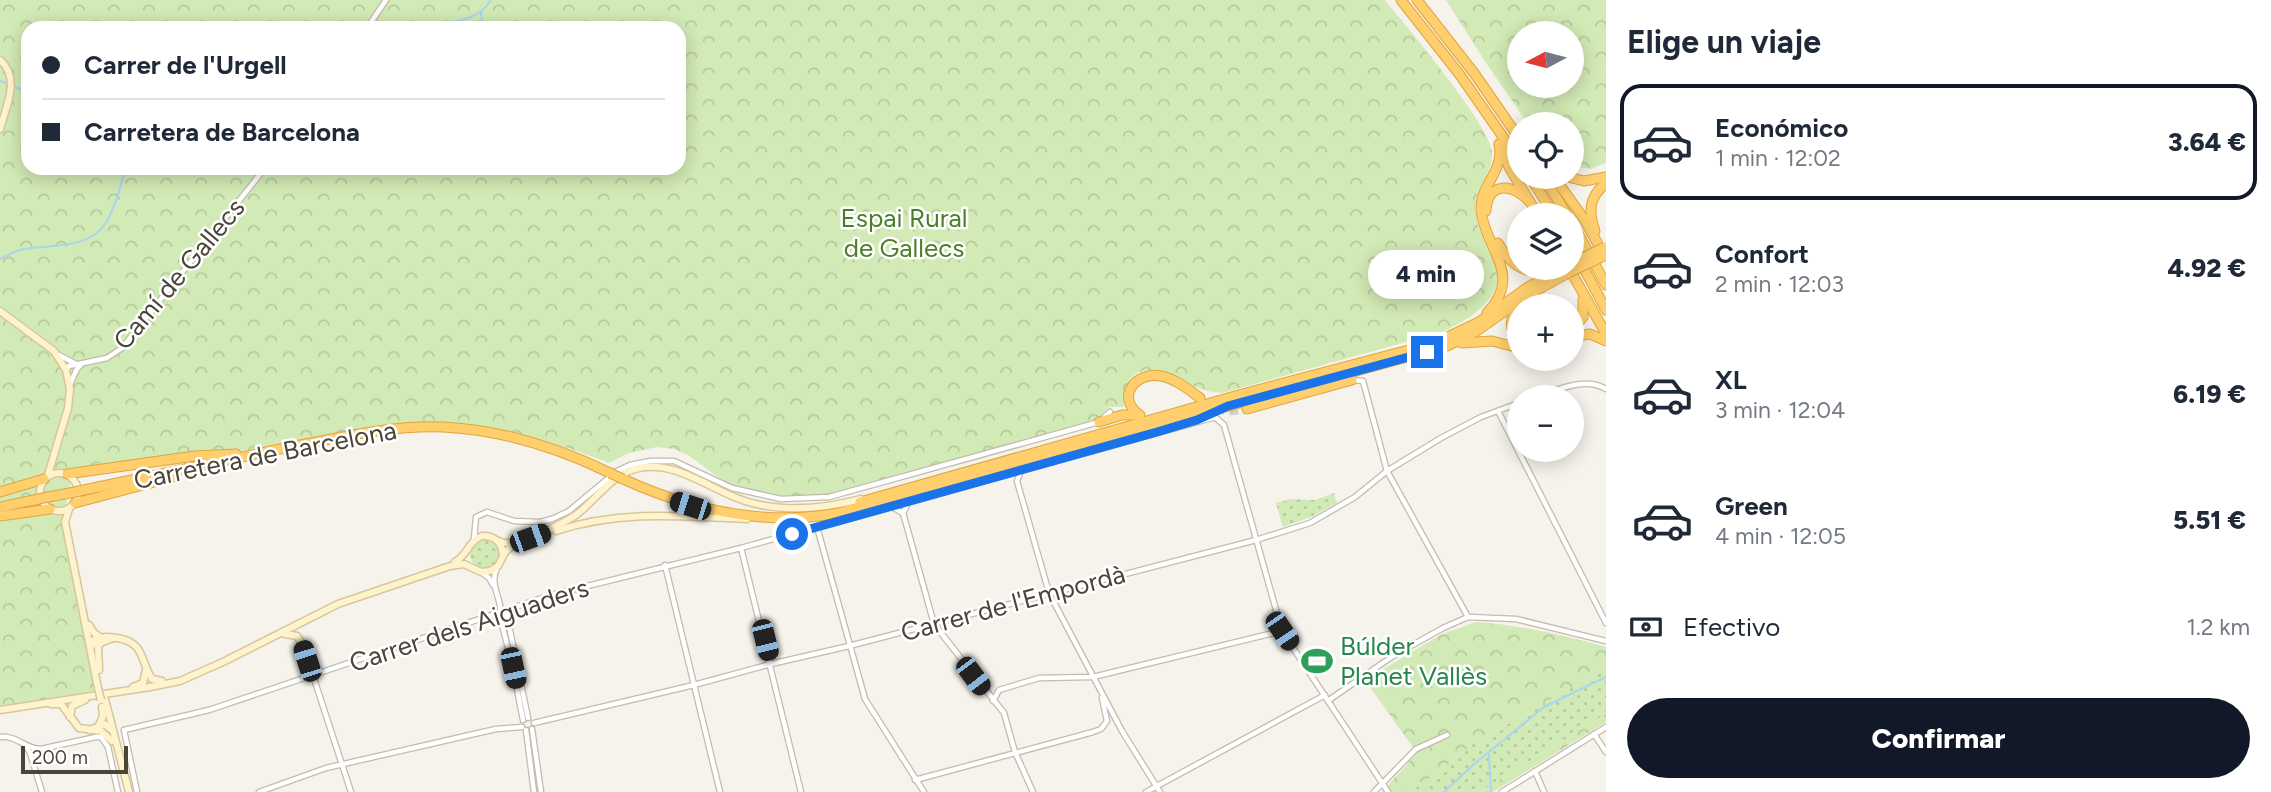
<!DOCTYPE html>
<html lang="es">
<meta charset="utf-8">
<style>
:root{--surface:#fff;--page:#f2f2f3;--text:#1f2937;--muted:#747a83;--line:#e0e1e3;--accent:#111827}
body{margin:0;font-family:Figtree,sans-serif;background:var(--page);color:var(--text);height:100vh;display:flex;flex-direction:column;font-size:26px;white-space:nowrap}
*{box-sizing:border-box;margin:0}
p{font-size:23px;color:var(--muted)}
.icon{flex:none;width:38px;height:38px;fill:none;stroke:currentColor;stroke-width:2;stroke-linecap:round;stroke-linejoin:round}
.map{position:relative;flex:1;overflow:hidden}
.details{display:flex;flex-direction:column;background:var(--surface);width:665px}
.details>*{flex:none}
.guide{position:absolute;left:21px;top:21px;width:665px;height:154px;border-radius:21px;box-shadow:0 4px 18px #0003;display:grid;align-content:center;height:154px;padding:0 21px;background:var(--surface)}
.needle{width:46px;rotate:263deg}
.buttons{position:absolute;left:1507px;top:21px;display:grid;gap:14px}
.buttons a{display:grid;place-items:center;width:77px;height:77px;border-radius:50%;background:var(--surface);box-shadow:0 4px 18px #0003;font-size:35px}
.scale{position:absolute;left:21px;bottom:18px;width:107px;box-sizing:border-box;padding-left:7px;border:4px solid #4b4439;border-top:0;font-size:19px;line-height:24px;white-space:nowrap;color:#4b4439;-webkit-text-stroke:5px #fff;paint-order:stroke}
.end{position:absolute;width:32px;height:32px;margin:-16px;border:9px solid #1a73e8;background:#fff;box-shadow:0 0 0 4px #fff}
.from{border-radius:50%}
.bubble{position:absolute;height:49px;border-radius:24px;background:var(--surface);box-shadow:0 4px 18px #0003;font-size:23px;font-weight:800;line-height:49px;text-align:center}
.car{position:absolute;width:21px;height:42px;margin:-21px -10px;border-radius:9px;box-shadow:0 0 5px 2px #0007;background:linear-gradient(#222 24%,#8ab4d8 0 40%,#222 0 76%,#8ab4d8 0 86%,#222 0)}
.guide b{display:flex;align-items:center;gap:24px;height:66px;font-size:26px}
.guide b+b{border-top:2px solid var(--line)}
.guide i{width:18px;height:18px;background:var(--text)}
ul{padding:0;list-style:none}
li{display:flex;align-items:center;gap:21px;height:116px;margin:0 14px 10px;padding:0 7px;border:4px solid transparent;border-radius:21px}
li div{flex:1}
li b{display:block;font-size:26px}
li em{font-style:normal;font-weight:800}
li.current{border-color:var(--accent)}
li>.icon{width:63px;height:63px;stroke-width:1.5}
h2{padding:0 21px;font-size:32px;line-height:84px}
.pay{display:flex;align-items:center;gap:18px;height:77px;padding:0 21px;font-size:26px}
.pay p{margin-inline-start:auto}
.action{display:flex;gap:14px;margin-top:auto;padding:14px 21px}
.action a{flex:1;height:80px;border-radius:42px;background:var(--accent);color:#fff;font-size:28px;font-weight:800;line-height:80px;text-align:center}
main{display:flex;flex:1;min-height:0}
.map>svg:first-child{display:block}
</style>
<main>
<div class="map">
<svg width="1606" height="792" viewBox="0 0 1606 792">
<defs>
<pattern id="grass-dots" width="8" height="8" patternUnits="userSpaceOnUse" patternTransform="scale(1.75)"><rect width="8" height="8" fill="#d2eab5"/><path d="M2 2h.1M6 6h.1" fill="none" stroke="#b6ca9c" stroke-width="1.8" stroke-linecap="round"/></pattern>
<pattern id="park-crowns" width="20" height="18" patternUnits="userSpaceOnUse" patternTransform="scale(1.75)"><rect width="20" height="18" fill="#d2eab5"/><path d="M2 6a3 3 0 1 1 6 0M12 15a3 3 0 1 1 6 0" fill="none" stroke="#b6ca9c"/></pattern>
</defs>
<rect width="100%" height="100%" fill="#f6f3ec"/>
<g fill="url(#grass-dots)">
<polygon points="1334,493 1337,503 1313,516 1283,527 1276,503 1291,499 1315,500"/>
<circle cx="485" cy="554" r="15"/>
<polygon points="1606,668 1606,714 1480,792 1410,792 1458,757 1471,745"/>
</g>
<g fill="url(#park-crowns)" fill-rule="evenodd">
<path d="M0 0H1385C1406 26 1490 125 1492 152 1494 175 1471 188 1476 217 1478 231 1487 244 1493 256 1510 296 1474 316 1445 331L1222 393C1213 392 1204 391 1195 387 1188 384 1183 378 1176 375 1161 369 1139 366 1129 380 1123 390 1122 396 1124 407H1109L1099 420 827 495 779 496 729 485 688 455 674 449 657 447 629 453 609 463C552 441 495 425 434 423 369 422 299 442 235 452 181 461 126 466 72 473L62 527 90 661 94 691 0 707ZM28 28H679V168H28Z"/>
<path d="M1446 0H1606V163L1591 169 1572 166V124H1528L1486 63ZM1519 33H1572V86H1519Z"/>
<path d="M1476 622C1521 625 1562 635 1606 647V668L1471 745 1458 757 1410 792H1382L1417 753 1365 680 1442 634Z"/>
<polygon points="1606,714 1606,722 1493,792 1480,792"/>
</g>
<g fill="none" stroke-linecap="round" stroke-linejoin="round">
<g stroke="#a9d4f2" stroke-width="2">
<polyline points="481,13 483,28"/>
<path d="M427 28C450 20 477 23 491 0"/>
<polyline points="0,81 9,84"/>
<polyline points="14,86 28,93"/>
<path d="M0 259C6 256 13 252 20 250 46 244 89 250 105 224 116 207 120 186 126 168"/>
<polyline points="1489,755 1491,792"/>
<polyline points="1444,792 1473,765 1544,707 1606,677"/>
</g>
<polyline stroke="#d4d0c8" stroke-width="9" stroke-dasharray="9 4.5" stroke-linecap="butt" points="1216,408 1229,411 1247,409"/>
<defs>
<g id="street">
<polyline points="367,28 386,0"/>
<polyline points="59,355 76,364"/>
<polyline points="66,370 69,366 107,358 122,348 265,168"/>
<polyline points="1353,380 1363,381 1387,471 1468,617"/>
<polyline points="70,384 77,369 81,365"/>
<path d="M1536 397C1557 390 1585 376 1606 389"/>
<polyline points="1498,411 1606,623"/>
<polyline points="1021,471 1017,481 1049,593 1122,731 1160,792"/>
<polyline points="909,501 903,513 934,624 1004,713 1015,752 1033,792"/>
<polyline points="890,506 903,513"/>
<polyline points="817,527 865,699 924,792"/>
<polyline points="474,539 476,517 487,512 514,521 540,522 552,519 569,511 617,471 630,465 650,461 674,461 732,488 781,499 829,497 1099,422 1110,412"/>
<polyline points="741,548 801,792"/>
<polyline points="665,565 720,792"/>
<path d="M497 568C488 585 504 601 500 617L513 668 523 720"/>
<polyline points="481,572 489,578 493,585"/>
<polyline points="502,613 507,616 528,718"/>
<polyline points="303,645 351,792"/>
<polyline points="1329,700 1393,656 1443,628 1468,617 1516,619 1606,641"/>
<polyline points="993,701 999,690 1039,678 1093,677 1282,631"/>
<polyline points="534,723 694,685 771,664 849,646 1256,540 1310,523 1355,497 1387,471 1441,438 1481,417 1519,403"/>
<polyline points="532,729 541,792"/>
<polyline points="526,730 534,792"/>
<polyline points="1594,734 1606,752"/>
<path d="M0 737C17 735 25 749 41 749L96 737H101L108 747 118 792"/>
<polyline points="26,746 30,753 42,792"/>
<polyline points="1535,771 1544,792"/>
<polyline points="915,780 1093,732 1101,729 1107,721 1102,698"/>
<polyline points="137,792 124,730 209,710 551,595 741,548 1212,418 1216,418 1224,425 1282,631 1388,792"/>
<polyline points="259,792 326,768 496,729 522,727"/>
<polyline points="1146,792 1325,695"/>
<polyline points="1374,792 1416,749 1447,735"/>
<polyline points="1502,792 1606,727"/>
</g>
<g id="secondary">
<path d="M0 60C21 78 6 107 0 129"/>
<polyline points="0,311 54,351 66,370 70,389 68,408 48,475"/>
<circle cx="59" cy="492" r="19"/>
<polyline points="69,509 65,522 98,688"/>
<path d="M556 531C619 510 682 516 747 519"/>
<path d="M544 533C554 526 566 522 576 515 596 500 610 476 635 469 674 458 710 490 745 501 783 513 823 509 861 499"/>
<path d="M498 541C515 548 530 537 546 533"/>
<path d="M455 562C468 555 468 541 482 536 494 535 502 542 503 555"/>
<polyline points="89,625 94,633 100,637"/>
<polyline points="285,634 297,636 303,645"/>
<polyline points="90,641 97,644 113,638"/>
<path d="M91 647 94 640C102 636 108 637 117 638 145 642 140 661 152 679L162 681"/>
<polyline points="99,670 98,646 101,643"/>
<polyline points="133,687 143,683 146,670"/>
<polyline points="105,699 129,792"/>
<polyline points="51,704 61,704 79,728 101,731 112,741"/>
<polyline points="0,710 150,687 180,681 223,662 338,604 450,566 464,564 481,572 490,571 498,566 505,552 516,543"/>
<polyline points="70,717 72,706 85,700"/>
<polyline points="99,725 103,716 102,707"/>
<polyline points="90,730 104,724 112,730"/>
</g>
<g id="highway">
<polyline points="1401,0 1460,75 1519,160"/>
<polyline points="1417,0 1474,73 1519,138"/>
<polyline points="1502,150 1510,169 1538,215"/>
<polyline points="1530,177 1554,215"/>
<polyline points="1544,177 1567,215"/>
<polyline points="1554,177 1584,219 1604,255"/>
<polyline points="1568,177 1584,181 1606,177"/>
<path d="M1486 211C1488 180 1514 184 1530 202"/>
<polyline points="1572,222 1606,285"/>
<path d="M1595 231C1588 211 1589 197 1606 183"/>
<path d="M1498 243C1510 264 1523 274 1548 272"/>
<polyline points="1572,246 1606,310"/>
<polyline points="1569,268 1606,334"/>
<path d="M1518 305C1510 318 1508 329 1519 341"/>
<path d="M1487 313C1524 274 1485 249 1481 211 1479 185 1505 172 1499 144"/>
<polyline points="1572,330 1583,317 1583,300"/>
<polyline points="1572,337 1590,334 1606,341"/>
<polyline points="1462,343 1492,341 1519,348"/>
<polyline points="1247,409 1352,380"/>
<path d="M1140 415C1115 398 1135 371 1161 376 1176 379 1188 389 1200 398"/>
<polyline points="1099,422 1122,415 1139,415"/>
<polyline points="67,474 195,456 236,454"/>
<path d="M623 479C691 510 763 527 838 513L1447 346 1475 332 1528 295 1568 273"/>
<path d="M98 487C161 474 223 461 285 448 337 438 390 425 443 427 503 430 557 447 610 473"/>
<polyline points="0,492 44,479"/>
<polyline points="48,497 70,493"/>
<polyline points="860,502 1235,396 1435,343 1479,322 1528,287 1562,268"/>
<polyline points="75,503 173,477"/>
<polyline points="0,507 34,500"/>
<polyline points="0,516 50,509"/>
</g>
</defs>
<use href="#street" stroke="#c2bbae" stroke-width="7"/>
<use href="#secondary" stroke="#d6c79b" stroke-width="9"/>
<use href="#highway" stroke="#e0a43c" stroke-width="11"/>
<use href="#street" stroke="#fff" stroke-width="4.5"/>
<use href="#secondary" stroke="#fff3cd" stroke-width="6"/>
<use href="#highway" stroke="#ffcf6e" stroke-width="9"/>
<defs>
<polyline id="secondary-bridge" points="98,688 101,700"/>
<g id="highway-bridge">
<polyline points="1572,263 1605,247"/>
<polyline points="1568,273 1606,255"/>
<polyline points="610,473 623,479"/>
<polyline points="70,493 98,487"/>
<polyline points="34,500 48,497"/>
</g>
</defs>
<use href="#secondary-bridge" stroke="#d6c79b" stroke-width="9" stroke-linecap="butt"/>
<use href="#highway-bridge" stroke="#e0a43c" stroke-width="11" stroke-linecap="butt"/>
<use href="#secondary-bridge" stroke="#fff3cd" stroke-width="6"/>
<use href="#highway-bridge" stroke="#ffcf6e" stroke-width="9"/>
</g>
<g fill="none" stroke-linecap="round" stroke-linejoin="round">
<polyline stroke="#1a73e8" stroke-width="9" points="792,534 1157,432 1197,420 1228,406 1427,352"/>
</g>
<defs>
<symbol id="stadium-bare" viewBox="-9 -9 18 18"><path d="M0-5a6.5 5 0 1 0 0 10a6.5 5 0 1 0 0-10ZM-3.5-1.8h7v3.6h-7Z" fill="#2e9e5b" stroke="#fff" stroke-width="2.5" paint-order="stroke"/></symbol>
</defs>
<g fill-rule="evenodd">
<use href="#stadium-bare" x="1295" y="639" width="44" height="44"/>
</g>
<g text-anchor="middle" stroke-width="5" stroke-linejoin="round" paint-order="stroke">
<g font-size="26" fill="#4a7f2a" stroke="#fff">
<text x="904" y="227">Espai Rural<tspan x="904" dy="30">de Gallecs</tspan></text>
</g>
<g font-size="26" fill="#4b4439" stroke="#fff">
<text transform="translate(179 274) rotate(-50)" y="9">Camí de Gallecs</text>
<text transform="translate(265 455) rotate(-11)" y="9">Carretera de Barcelona</text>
<text transform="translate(1013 603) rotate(-15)" y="9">Carrer de l'Empordà</text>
<text transform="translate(469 625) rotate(-18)" y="9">Carrer dels Aiguaders</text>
</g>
<g font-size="26" fill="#27864d" stroke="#fff" text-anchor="start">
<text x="1340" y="655">Búlder<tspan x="1340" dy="30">Planet Vallès</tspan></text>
</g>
</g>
</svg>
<div class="buttons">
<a><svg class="needle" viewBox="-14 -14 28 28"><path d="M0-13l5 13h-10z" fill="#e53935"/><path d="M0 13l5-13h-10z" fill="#747a83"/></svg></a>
<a><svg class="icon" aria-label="locate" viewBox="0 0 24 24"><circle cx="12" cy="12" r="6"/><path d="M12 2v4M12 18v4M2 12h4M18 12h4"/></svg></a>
<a><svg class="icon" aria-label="layers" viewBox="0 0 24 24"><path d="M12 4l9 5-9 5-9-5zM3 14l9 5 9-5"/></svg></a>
<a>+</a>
<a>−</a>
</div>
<div class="scale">200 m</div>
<i class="end from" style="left:792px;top:534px"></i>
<i class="end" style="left:1427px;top:352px"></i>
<div class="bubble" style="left:1368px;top:250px;width:116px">4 min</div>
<i class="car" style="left:690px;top:506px;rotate:288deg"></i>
<i class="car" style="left:530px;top:538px;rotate:70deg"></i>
<i class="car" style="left:1282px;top:631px;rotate:146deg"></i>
<i class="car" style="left:765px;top:640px;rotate:166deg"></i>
<i class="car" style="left:307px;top:661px;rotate:342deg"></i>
<i class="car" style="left:513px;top:668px;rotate:168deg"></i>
<i class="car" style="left:973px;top:676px;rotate:143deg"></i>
<div class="guide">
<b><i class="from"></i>Carrer de l'Urgell</b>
<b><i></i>Carretera de Barcelona</b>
</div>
</div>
<section class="details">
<h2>Elige un viaje</h2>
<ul>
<li class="current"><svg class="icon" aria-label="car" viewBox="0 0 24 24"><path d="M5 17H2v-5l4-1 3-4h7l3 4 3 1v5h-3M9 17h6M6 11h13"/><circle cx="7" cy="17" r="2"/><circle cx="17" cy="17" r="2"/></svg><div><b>Económico</b><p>1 min · 12:02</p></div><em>3.64 €</em></li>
<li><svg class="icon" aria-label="car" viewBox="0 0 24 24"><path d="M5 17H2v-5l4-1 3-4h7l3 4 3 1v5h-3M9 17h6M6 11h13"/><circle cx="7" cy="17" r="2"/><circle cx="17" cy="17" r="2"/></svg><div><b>Confort</b><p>2 min · 12:03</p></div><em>4.92 €</em></li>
<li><svg class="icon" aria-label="car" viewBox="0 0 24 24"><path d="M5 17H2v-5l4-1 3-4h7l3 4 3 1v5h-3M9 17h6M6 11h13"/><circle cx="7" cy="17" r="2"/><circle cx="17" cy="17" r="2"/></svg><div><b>XL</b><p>3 min · 12:04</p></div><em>6.19 €</em></li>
<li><svg class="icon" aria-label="car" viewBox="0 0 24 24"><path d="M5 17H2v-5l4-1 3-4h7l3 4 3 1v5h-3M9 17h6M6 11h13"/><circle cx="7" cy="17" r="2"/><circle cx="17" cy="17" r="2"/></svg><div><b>Green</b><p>4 min · 12:05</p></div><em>5.51 €</em></li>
</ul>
<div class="pay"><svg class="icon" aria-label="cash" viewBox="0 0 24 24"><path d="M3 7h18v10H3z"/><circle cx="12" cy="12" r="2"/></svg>Efectivo<p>1.2 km</p></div>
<div class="action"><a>Confirmar</a></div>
</section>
</main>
